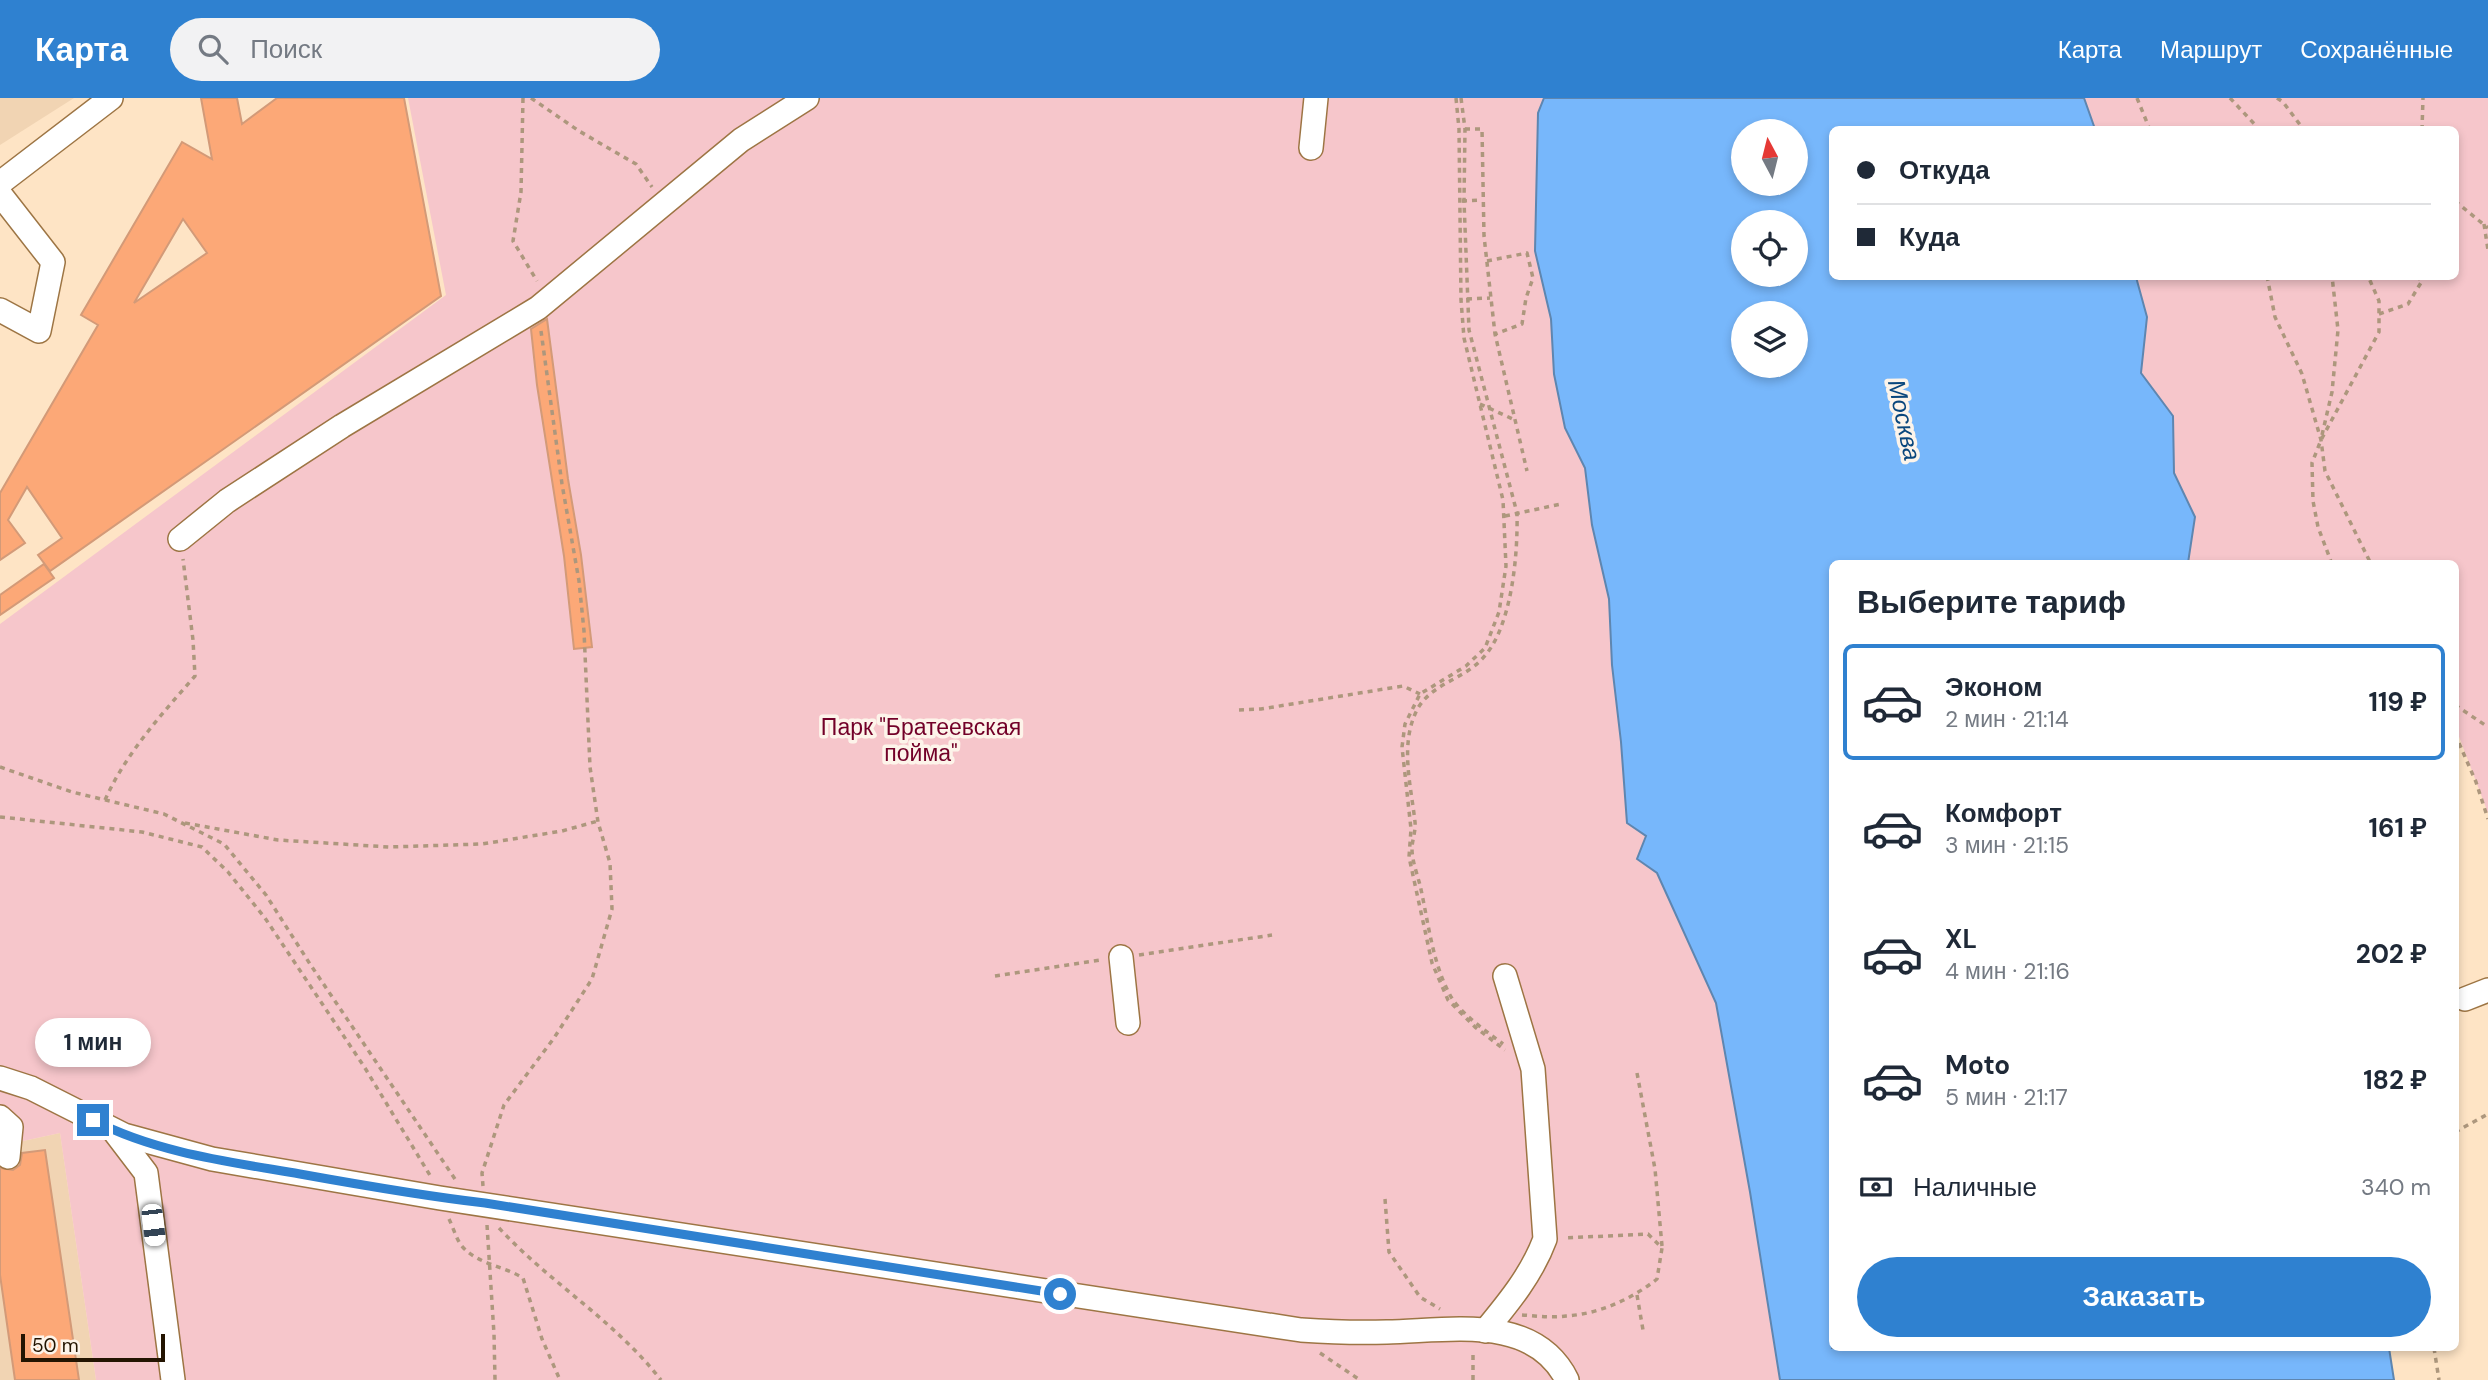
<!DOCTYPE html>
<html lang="ru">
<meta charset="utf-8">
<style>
:root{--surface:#fff;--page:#f2f2f3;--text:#1f2937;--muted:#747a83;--line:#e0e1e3;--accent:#2f81d0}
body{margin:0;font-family:"DM Sans",sans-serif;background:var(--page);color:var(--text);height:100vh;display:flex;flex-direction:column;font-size:26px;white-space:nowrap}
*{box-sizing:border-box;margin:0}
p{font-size:23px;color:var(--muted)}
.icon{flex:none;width:38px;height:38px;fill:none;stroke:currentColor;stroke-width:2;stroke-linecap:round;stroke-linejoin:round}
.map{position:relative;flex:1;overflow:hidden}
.details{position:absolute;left:1829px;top:462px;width:630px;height:791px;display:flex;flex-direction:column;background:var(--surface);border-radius:10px;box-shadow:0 4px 10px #0003}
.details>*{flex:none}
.banner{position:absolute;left:1829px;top:28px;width:630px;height:154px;border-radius:10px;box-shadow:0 4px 10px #0003;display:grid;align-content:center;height:154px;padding:0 28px;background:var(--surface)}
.needle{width:46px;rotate:353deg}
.fabs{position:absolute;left:1731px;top:21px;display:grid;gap:14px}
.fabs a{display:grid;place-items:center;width:77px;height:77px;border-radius:50%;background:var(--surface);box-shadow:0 4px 10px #0003;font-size:35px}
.scale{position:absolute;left:21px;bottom:18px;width:144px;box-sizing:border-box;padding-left:7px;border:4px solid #231401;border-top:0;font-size:19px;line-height:24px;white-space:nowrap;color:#231401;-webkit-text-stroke:5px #fdf4ea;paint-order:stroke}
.end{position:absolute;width:32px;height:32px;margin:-16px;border:9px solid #2f81d0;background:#fff;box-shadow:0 0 0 4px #fff}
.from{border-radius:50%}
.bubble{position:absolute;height:49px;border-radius:24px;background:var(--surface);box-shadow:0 4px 10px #0003;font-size:23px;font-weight:700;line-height:49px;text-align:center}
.car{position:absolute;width:21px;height:42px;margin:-21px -10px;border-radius:9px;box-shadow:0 0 5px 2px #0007;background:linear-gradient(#fff 24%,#345 0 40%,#fff 0 76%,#345 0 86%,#fff 0)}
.banner b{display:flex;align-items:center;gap:24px;height:66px;font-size:26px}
.banner b+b{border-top:2px solid var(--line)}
.banner i{width:18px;height:18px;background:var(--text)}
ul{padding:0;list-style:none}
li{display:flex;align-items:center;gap:21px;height:116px;margin:0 14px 10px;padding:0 14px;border:4px solid transparent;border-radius:10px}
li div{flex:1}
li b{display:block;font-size:26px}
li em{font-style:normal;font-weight:700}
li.on{border-color:var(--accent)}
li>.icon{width:63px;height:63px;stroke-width:1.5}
h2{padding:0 28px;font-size:32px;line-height:84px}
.pay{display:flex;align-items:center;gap:18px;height:77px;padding:0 28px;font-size:26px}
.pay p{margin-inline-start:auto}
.action{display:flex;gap:14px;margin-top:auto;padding:14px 28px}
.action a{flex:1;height:80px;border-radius:42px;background:var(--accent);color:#fff;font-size:28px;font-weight:700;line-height:80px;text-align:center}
header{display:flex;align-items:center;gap:42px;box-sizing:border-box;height:98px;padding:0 35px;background:var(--accent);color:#fff}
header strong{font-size:33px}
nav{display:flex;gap:38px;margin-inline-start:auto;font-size:24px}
.search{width:490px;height:63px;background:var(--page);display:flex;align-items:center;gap:18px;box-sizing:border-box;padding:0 24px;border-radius:38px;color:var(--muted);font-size:26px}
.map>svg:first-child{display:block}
</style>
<header>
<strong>Карта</strong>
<div class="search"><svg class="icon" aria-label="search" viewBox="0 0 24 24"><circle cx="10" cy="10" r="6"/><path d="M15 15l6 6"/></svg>Поиск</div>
<nav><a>Карта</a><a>Маршрут</a><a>Сохранённые</a></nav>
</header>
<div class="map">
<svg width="2488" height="1282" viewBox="0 0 2488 1282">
<rect width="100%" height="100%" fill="#fee4c5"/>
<g fill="#f1d4b3">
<polygon points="0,0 74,0 0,47"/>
<polygon points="60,1035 96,1282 0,1282 0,1048"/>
</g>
<g fill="#f6c6cb">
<polygon points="408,0 1544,0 1538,15 1535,153 1551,221 1554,276 1565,330 1585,370 1592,427 1609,501 1612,567 1621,644 1646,738 1638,761 1657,775 1716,905 1750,1094 1780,1282 96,1282 60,1035 0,1048 0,526 446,197"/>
<polygon points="2084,0 2488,0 2488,715 2455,628 2455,466 2188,465 2194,419 2174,375 2173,318 2141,275 2147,219 2136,179 2455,178 2455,32 2095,31"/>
</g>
<path fill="#77b7fb" stroke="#5e86b0" stroke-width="2" fill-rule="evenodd" d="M1544 0H2084L2095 31 1832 32V178L2136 179 2147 219 2141 275 2173 318 2174 375 2195 419 2188 465 1832 466V1250H2389L2394 1282H1780L1750 1094 1716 905 1657 775 1637 761 1646 738 1627 725 1621 644 1612 567 1609 501 1592 427 1585 370 1565 330 1554 276 1551 221 1535 153 1538 15ZM1743 33H1796V86H1743ZM1743 124H1796V177H1743ZM1743 215H1796V268H1743Z"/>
<g fill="#fca877" stroke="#d39a78" stroke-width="2" fill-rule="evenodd">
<path d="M201 0H237L242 26 277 0H404L441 198 50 473 38 457 62 440 27 389 8 422 25 445 0 462V395L98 227 81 217 182 44 212 61ZM183 121 207 155 134 205Z"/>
<polygon points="547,221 568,381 581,457 592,549 574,551 564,458 537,287 531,231"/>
<polygon points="44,466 54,480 0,517 0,497"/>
<polygon points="45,1052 79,1282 15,1282 0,1177 0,1070 13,1072 20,1067 22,1055"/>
</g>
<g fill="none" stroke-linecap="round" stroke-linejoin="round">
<defs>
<g id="minor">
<polyline points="1311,50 1316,0"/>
<polyline points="0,85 111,0"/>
<polyline points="0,96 53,164 39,233 0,212"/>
<polyline points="180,441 227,403 342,328 538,210 741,42 807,0"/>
<polyline points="1121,859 1128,925"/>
<polyline points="2465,901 2488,892"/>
<path d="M0 980 31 990 124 1037 212 1061 440 1100 1301 1232C1330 1234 1358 1235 1387 1234 1448 1233 1534 1215 1567 1282"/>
<polyline points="0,1019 11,1029 8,1059"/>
<polyline points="114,1033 146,1075 173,1282"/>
<path d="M1485 1233C1509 1204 1532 1176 1545 1141L1533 971 1505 878"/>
</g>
</defs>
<use href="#minor" stroke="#9d7544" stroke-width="26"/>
<g stroke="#ad977d" stroke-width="3.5" stroke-dasharray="5 5" stroke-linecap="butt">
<polyline points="523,0 521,94 513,143 537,183"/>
<polyline points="531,0 579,33 636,66 652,89"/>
<polyline points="1456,0 1459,31 1461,202 1464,240 1503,402 1506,468 1499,514 1485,550 1466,568 1420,596 1405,626 1402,649 1411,731 1409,759 1432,865 1448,902 1475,929 1505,952"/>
<path d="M1461 0 1465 31 1464 103 1469 232 1517 415C1518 456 1512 532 1481 562 1463 581 1432 586 1418 610 1399 645 1411 687 1415 724 1416 733 1412 742 1412 751 1412 762 1417 776 1420 787 1428 822 1432 863 1449 895 1458 914 1486 933 1503 946"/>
<polyline points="2137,0 2150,32"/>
<polyline points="2230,0 2260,32"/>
<polyline points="2277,0 2283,4 2304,32"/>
<polyline points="1465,31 1482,31 1484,138 1495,236 1527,373"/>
<polyline points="2422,32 2423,0"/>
<polyline points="1462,103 1482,102"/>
<polyline points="2455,103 2488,130"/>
<polyline points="2484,126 2488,152"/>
<polyline points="1487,163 1527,155 1533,180 1526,200 1522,226 1495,236"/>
<polyline points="2267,178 2275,219 2302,276 2321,342 2325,373 2371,466"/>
<polyline points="1467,201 1490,200"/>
<polyline points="2379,216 2408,206 2422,183 2416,178"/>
<polyline points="1480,306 1515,322"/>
<polyline points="2322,337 2332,294 2338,232 2332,178"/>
<polyline points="1505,418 1561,406"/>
<polyline points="2332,466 2318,429 2313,403 2312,365 2321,342 2379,234 2379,203 2368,178"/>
<polyline points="2455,607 2488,629"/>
<polyline points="1239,612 1261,611 1403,588 1420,596"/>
<polyline points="2455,636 2476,684 2488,721"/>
<polyline points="0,669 72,694 164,716 224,746 266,797 310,866 455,1081"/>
<path d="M105 702C126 655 162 616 195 578L193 542 183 461"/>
<polyline points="0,719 142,734 202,749 228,774 265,820 365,970 431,1079"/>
<polyline points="185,725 278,742 389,749 482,746 562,733 598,723"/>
<polyline points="1139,857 1272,837"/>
<polyline points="995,878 1100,862"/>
<polyline points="1637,975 1655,1071 1662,1148"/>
<polyline points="2455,1034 2488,1016"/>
<polyline points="483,1088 482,1075 504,1007 554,940 592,881 612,811 610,765 598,724 590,669 584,533 579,483 562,386 541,233"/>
<polyline points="1385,1101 1389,1154 1420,1199 1440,1211"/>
<path d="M449 1121C453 1129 456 1140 461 1147 476 1166 504 1168 523 1180L542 1241 560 1282"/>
<polyline points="487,1127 494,1236 495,1282"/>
<path d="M499 1130C549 1184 615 1223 661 1282"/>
<polyline points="1637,1197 1643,1232"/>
<path d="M1522 1217C1537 1218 1552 1220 1566 1218 1599 1216 1632 1201 1657 1181L1662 1150 1648 1136 1564 1140"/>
<polyline points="2434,1250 2439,1282"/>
<polyline points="1320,1255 1360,1282"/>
<polyline points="1473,1282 1473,1253"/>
</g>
<use href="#minor" stroke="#fff" stroke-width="23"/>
</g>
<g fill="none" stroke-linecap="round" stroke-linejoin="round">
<path stroke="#2f81d0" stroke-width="9" d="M93 1022C156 1055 231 1064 300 1076 361 1087 423 1098 485 1105L1060 1196"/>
</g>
<g text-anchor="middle" stroke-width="7" stroke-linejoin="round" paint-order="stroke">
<g font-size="23" fill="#720028" stroke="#fdf4ea">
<text x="921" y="637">Парк "Братеевская<tspan x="921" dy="26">пойма"</tspan></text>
</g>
<g font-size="24" font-style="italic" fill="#0a477d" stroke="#fdf4ea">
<text transform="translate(1904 322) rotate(78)" y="8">Москва</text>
</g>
</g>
</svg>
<div class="fabs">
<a><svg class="needle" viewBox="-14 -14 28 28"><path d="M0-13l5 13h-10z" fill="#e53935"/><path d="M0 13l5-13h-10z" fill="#747a83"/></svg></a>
<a><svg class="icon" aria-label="locate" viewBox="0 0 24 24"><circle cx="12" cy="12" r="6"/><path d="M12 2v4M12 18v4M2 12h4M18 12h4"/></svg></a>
<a><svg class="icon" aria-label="layers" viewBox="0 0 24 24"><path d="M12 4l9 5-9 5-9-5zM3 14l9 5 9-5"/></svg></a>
</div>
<div class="scale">50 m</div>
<i class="end from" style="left:1060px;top:1196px"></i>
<i class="end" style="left:93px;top:1022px"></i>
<div class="bubble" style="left:35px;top:920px;width:116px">1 мин</div>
<i class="car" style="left:153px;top:1127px;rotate:173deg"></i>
<div class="banner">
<b><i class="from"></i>Откуда</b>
<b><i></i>Куда</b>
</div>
<section class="details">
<h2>Выберите тариф</h2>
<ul>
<li class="on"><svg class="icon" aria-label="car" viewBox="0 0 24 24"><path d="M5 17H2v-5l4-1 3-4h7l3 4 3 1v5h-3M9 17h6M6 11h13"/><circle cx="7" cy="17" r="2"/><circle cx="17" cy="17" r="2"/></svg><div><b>Эконом</b><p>2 мин · 21:14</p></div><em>119 ₽</em></li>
<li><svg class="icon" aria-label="car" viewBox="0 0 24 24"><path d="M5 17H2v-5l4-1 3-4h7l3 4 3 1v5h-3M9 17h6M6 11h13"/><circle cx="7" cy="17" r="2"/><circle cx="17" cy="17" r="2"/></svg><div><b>Комфорт</b><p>3 мин · 21:15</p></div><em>161 ₽</em></li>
<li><svg class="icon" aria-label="car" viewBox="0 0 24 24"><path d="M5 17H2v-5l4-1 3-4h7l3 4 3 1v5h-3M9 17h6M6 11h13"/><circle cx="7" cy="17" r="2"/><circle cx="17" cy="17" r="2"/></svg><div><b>XL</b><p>4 мин · 21:16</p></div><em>202 ₽</em></li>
<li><svg class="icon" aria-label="car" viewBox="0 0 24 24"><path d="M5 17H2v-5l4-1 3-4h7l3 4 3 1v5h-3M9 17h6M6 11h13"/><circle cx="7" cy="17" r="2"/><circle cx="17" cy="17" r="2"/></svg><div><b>Moto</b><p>5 мин · 21:17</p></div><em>182 ₽</em></li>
</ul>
<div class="pay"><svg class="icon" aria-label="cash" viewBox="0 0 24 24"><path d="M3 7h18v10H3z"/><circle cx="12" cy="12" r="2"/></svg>Наличные<p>340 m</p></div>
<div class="action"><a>Заказать</a></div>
</section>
</div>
